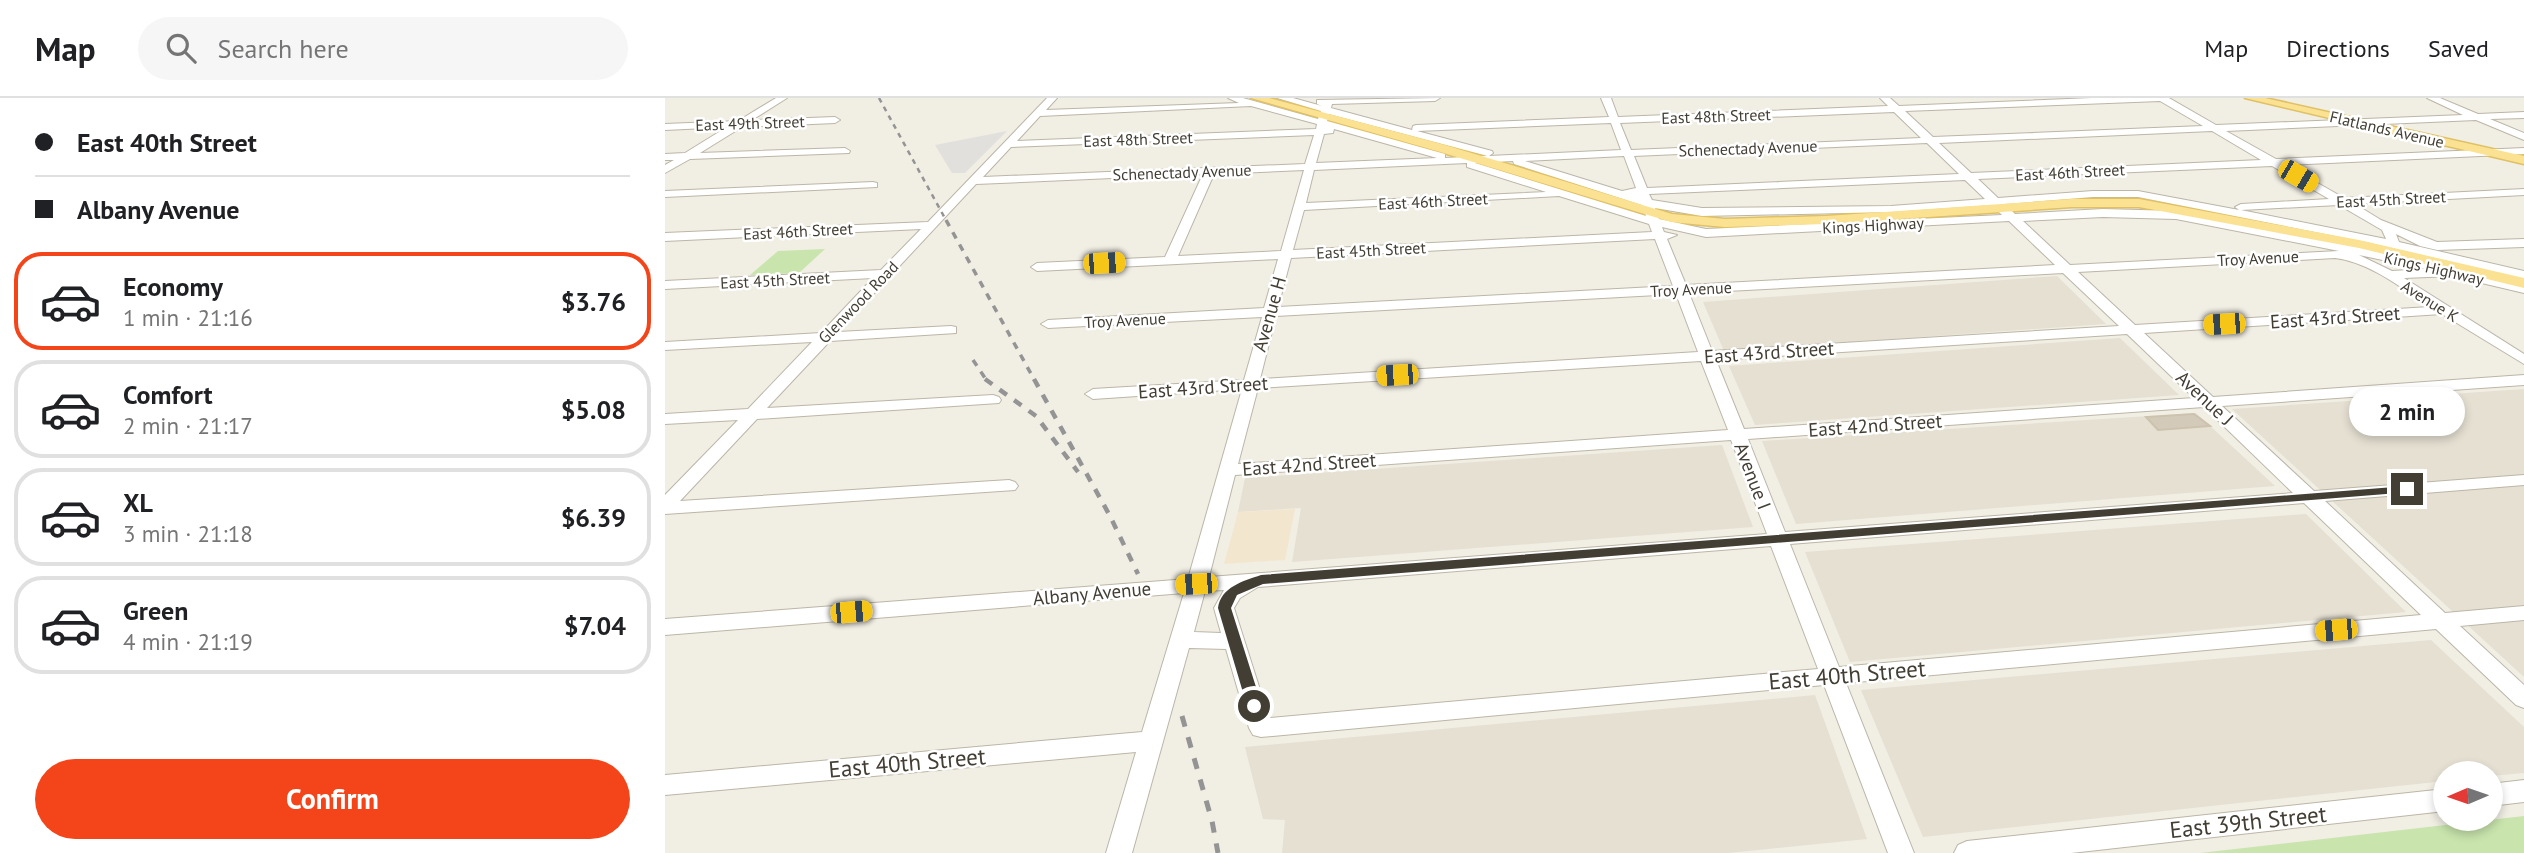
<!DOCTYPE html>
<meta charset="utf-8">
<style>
:root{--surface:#fff;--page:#f6f6f6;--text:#202124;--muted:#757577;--line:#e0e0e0;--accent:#f34519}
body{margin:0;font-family:"PT Sans",sans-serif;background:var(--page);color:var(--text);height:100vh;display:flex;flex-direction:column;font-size:26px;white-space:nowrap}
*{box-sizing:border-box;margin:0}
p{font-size:23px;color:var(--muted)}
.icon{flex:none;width:38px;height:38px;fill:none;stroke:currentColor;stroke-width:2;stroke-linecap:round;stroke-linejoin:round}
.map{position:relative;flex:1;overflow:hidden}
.sheet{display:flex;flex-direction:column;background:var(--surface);width:665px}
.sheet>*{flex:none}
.top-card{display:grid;align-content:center;height:154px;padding:0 35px;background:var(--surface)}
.needle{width:46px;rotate:268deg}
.fabs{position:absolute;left:1768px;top:663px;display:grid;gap:14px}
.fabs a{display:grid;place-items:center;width:70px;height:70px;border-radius:50%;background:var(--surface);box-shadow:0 4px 10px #0003;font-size:35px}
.end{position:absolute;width:32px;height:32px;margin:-16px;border:9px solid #433e34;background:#fff;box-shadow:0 0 0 4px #fff}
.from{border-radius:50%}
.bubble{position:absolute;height:49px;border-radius:24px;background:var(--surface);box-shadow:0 4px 10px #0003;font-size:23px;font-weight:600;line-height:49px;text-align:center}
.car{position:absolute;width:21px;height:42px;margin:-21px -10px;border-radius:9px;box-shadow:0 0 5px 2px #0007;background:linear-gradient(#f5c518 24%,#345 0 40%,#f5c518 0 76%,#345 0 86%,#f5c518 0)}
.top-card b{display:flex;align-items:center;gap:24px;height:66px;font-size:26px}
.top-card b+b{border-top:2px solid var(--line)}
.top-card i{width:18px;height:18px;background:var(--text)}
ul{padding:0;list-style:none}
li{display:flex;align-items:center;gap:21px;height:98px;margin:0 14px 10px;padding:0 21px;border:4px solid var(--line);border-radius:28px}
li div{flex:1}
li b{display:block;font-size:26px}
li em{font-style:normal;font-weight:600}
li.selected{border-color:var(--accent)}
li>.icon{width:63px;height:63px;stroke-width:1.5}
.action{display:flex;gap:14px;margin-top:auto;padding:14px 35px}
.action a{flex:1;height:80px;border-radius:42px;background:var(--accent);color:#fff;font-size:28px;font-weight:600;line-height:80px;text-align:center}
header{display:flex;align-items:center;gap:42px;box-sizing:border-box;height:98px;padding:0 35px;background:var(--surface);border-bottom:2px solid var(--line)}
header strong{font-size:33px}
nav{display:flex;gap:38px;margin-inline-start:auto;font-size:24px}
.search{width:490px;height:63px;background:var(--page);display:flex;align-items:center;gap:18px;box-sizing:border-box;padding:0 24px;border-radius:38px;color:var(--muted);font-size:26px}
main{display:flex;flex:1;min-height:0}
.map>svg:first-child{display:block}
</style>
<header>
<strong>Map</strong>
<div class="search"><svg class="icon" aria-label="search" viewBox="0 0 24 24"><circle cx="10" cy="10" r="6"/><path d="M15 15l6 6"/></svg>Search here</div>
<nav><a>Map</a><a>Directions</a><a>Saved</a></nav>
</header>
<main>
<section class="sheet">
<div class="top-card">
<b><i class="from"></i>East 40th Street</b>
<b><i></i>Albany Avenue</b>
</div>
<ul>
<li class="selected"><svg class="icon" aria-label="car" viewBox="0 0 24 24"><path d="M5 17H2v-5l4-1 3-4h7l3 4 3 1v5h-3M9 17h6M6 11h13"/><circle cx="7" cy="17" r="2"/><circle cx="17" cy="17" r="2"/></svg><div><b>Economy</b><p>1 min · 21:16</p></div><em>$3.76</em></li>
<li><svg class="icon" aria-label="car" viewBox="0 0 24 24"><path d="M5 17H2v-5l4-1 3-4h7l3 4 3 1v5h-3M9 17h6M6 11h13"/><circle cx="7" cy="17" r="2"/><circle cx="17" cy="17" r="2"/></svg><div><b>Comfort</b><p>2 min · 21:17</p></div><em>$5.08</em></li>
<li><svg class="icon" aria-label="car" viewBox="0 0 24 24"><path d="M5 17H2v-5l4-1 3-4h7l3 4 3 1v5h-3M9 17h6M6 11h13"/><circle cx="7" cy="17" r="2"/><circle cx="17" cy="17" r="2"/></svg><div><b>XL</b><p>3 min · 21:18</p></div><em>$6.39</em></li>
<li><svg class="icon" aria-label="car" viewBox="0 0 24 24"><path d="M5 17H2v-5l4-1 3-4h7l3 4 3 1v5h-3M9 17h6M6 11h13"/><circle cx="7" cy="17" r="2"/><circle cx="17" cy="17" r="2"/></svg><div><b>Green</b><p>4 min · 21:19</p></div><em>$7.04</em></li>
</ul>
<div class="action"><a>Confirm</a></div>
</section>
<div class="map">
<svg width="1859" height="755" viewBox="0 0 1859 755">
<rect width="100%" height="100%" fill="#f1eee4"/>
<g fill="#e5e0d2">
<polygon points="1392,178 1441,226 1059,253 1038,204"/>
<polygon points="1455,240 1514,297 1090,327 1064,268"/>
<polygon points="1859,291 1859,579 1567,311"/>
<polygon points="1531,315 1610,388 1131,426 1097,343"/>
<polygon points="1057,347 1088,429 627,464 636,410 573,414 580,380"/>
<polygon points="1641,416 1741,514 1185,564 1140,454"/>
<polygon points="1766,542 1859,629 1859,675 1825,678 1825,676 1780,676 1780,683 1258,739 1196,592"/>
<polygon points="1150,597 1202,741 1063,755 617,755 620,722 598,721 580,649"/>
</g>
<polygon fill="#f3e6cf" points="630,411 620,462 559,466 573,414"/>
<g fill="#c9e5ad">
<polygon points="160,151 134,175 85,177 113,153"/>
<polygon points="1859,718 1859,755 1535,755"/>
</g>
<polygon fill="#e2e0dc" points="342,33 300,75 287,75 270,47"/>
<polygon fill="#d3caba" stroke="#cdc2ad" stroke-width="2" points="1529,316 1545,328 1493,332 1481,319"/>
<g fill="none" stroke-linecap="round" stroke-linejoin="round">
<defs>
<g id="minor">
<polygon points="111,0 122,0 87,22 170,19 175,22 170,25 77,29 35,55 180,50 185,53 184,55 25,61 0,75 0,67 9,62 0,62 0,56 20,55 62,29 0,32 0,26 73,23"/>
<path d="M382 0H392L381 12 574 5 563 0H578L653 21 656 13 612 0H628L657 8 652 6V2L775 0 770 3 667 6 666 10 747 32 748 28 751 27 944 19 936 0H946L953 19 1223 8 1215 0H1225L1234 8 1427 0H1504L1551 27 1798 17 1762 0H1775L1813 16 1859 14V20L1825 21 1859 35V42L1811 22 1561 33 1611 61 1859 50V56L1621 67 1679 100 1859 91V97L1690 106 1716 122 1772 144 1859 141V149L1772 152 1755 148 1731 136 1734 144 1859 173V181L1701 144 1473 99H1428L1340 106 1350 116 1438 111 1511 113 1720 154 1859 187V195L1787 178 1739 180 1859 256V266L1777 216 1479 235 1548 299 1859 277V287L1557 308 1649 393 1859 377V387L1660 403 1780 515 1859 508V522L1795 528 1859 587V610L1851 607 1771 531 1181 585 1249 755H1223L1159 587 596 639 588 637 584 630 561 551 524 550 467 755H441L471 654 0 697V677L477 634 519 495 0 537V521L523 481 577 291 428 301 420 296 428 291 579 282 597 219 383 230 376 226 383 222 599 210 613 161 372 173 366 169 372 165 500 159 538 76 311 86 173 234 286 228 291 229V235L165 243 102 310 328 297 334 299 336 302 334 305 92 321 15 403 344 382 350 384 353 388 350 392 0 416V397L73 322 0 326V316L83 311 147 244 0 252V244L156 235 208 180 0 191V183L216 172 256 131 0 143V135L263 124ZM1495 3 1538 28 1268 39 1240 13ZM586 8 652 26 651 31 352 43 375 18ZM1229 14 1256 40 966 52 955 25ZM664 16 819 57 822 58 780 60V56L662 23ZM946 25 956 52 824 58 828 55 827 53 752 33ZM669 31 772 60 651 65 659 36 668 35ZM1547 33 1596 62 1306 75 1274 45ZM649 37 640 66 318 79 346 49ZM1262 45 1294 76 982 90 969 58ZM959 58 971 90 957 93 860 63ZM848 63 849 66 977 107 981 118 810 65ZM802 65V69L881 94 641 105 649 72ZM1607 68 1664 101 1576 106 1570 109 1574 112 1473 93H1428L1333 100 1313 81ZM639 72 616 153 513 158 549 76ZM1300 82 1320 101 1226 108 1037 110 987 102 984 96ZM894 98 984 126 987 134 628 152 639 112ZM1327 107 1337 117 1041 131 994 121 990 110 1037 118 1226 114ZM1674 107 1717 132 1721 141 1576 112ZM1438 119 1511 121 1674 153 1405 167 1358 123ZM1344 123 1390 167 1021 187 1002 141 1012 137 999 134 997 129 1041 139ZM990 141 1008 188 613 209 626 160ZM1694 157 1760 171 1727 173ZM1670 160C1704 164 1737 190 1765 209L1470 227 1413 174ZM1398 175 1454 228 1047 253 1024 195ZM1011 196 1033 254 595 281 611 218ZM1462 236 1529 300 1079 331 1051 262ZM1036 263 1063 332 573 366 593 290ZM1539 309 1628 395 1120 434 1083 341ZM1066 342 1102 436 544 479 570 377ZM1639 405 1756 517 1174 569 1125 446ZM1106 448 1153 571 604 620 569 510 575 500 593 489ZM559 492 549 510 556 535 529 534 540 493Z"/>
<polygon points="208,84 212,85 212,89 0,99 0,93"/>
<polygon points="1859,682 1859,704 1825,708 1825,686"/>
<polygon points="1780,691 1780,713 1406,755 1289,755 1293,747 1302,743"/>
</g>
<g id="major">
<polygon points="586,0 604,0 780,47 1007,116 1060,121 1161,118 1407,101 1474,101 1694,142 1859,180 1859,190 1694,150 1474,109 1407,109 1161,126 1060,129 1006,124 772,53"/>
<polygon points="1580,0 1600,0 1859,58 1859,66"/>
</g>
</defs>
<use href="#minor" stroke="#bcb6a7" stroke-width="2"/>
<use href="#major" stroke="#dfc064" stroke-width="3"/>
<use href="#minor" fill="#fff" fill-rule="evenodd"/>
<use href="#major" fill="#fbe293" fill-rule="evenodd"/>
<polyline stroke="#949494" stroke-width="2.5" stroke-dasharray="5 5" stroke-linecap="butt" points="214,0 282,124"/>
<g stroke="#949494" stroke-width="3.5" stroke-dasharray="7 7" stroke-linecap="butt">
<polyline points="281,122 370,283"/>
<polyline points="308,262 322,283"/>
</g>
<g stroke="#949494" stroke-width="4.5" stroke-dasharray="9 9" stroke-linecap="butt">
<polyline points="320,281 371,318 413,374"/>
<polyline points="369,281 445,418 473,476"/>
</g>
<polyline stroke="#949494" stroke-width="5" stroke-dasharray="11 11" stroke-linecap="butt" points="517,618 547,723 553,755"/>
</g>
<path fill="#433e34" d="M1742 388 1746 389V394L598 486 572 497 566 510 597 608 589 614 582 608 553 510C556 489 578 483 596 477Z"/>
<g text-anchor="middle" stroke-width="5" stroke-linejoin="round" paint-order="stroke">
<g font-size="16" fill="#433e34" stroke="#fff">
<text transform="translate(1051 18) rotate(-2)" y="6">East 48th Street</text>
<text transform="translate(85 25) rotate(-2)" y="6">East 49th Street</text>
<text transform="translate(1722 31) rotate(13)" y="6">Flatlands Avenue</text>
<text transform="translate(473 41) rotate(-2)" y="6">East 48th Street</text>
<text transform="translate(1083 50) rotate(-2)" y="6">Schenectady Avenue</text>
<text transform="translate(517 74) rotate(-2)" y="6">Schenectady Avenue</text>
<text transform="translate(1405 74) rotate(-3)" y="6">East 46th Street</text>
<text transform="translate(1726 101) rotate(-3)" y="6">East 45th Street</text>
<text transform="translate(768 103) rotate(-3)" y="6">East 46th Street</text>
<text transform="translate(1208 127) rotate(-3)" y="6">Kings Highway</text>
<text transform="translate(133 133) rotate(-3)" y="6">East 46th Street</text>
<text transform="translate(706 152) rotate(-3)" y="6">East 45th Street</text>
<text transform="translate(1593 160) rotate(-3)" y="6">Troy Avenue</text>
<text transform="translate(1769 170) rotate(13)" y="6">Kings Highway</text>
<text transform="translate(110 182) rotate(-3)" y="6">East 45th Street</text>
<text transform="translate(1026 191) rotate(-3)" y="6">Troy Avenue</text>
<text transform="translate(1765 203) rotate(32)" y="6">Avenue K</text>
<text transform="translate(193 204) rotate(-46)" y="6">Glenwood Road</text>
<text transform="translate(460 222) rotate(-3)" y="6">Troy Avenue</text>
</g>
<g font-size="19" fill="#433e34" stroke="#fff">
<text transform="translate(604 216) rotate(-74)" y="7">Avenue H</text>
<text transform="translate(1670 219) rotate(-4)" y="7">East 43rd Street</text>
<text transform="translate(1104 254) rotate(-4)" y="7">East 43rd Street</text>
<text transform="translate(538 289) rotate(-4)" y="7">East 43rd Street</text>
<text transform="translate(1540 300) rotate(43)" y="7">Avenue J</text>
<text transform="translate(1210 327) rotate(-4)" y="7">East 42nd Street</text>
<text transform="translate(644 366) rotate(-4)" y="7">East 42nd Street</text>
<text transform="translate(1088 378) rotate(69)" y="7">Avenue I</text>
<text transform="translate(427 495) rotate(-5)" y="7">Albany Avenue</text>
</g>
<g font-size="23" fill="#433e34" stroke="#fff">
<text transform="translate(1182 577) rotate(-5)" y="8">East 40th Street</text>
<text transform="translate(242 665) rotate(-5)" y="8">East 40th Street</text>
<text transform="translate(1583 724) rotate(-6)" y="8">East 39th Street</text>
</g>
</g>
</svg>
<div class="fabs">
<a><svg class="needle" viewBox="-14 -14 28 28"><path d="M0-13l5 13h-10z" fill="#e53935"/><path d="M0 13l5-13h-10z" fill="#757577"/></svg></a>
</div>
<i class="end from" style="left:589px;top:608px"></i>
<i class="end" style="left:1742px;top:391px"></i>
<div class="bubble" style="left:1684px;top:289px;width:116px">2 min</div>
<i class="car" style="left:1633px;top:78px;rotate:120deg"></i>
<i class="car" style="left:439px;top:165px;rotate:87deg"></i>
<i class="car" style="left:1559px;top:226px;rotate:267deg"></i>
<i class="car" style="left:732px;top:277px;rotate:267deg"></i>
<i class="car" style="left:531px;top:486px;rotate:267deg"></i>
<i class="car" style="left:186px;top:514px;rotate:85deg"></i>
<i class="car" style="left:1671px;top:532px;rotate:265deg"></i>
</div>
</main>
